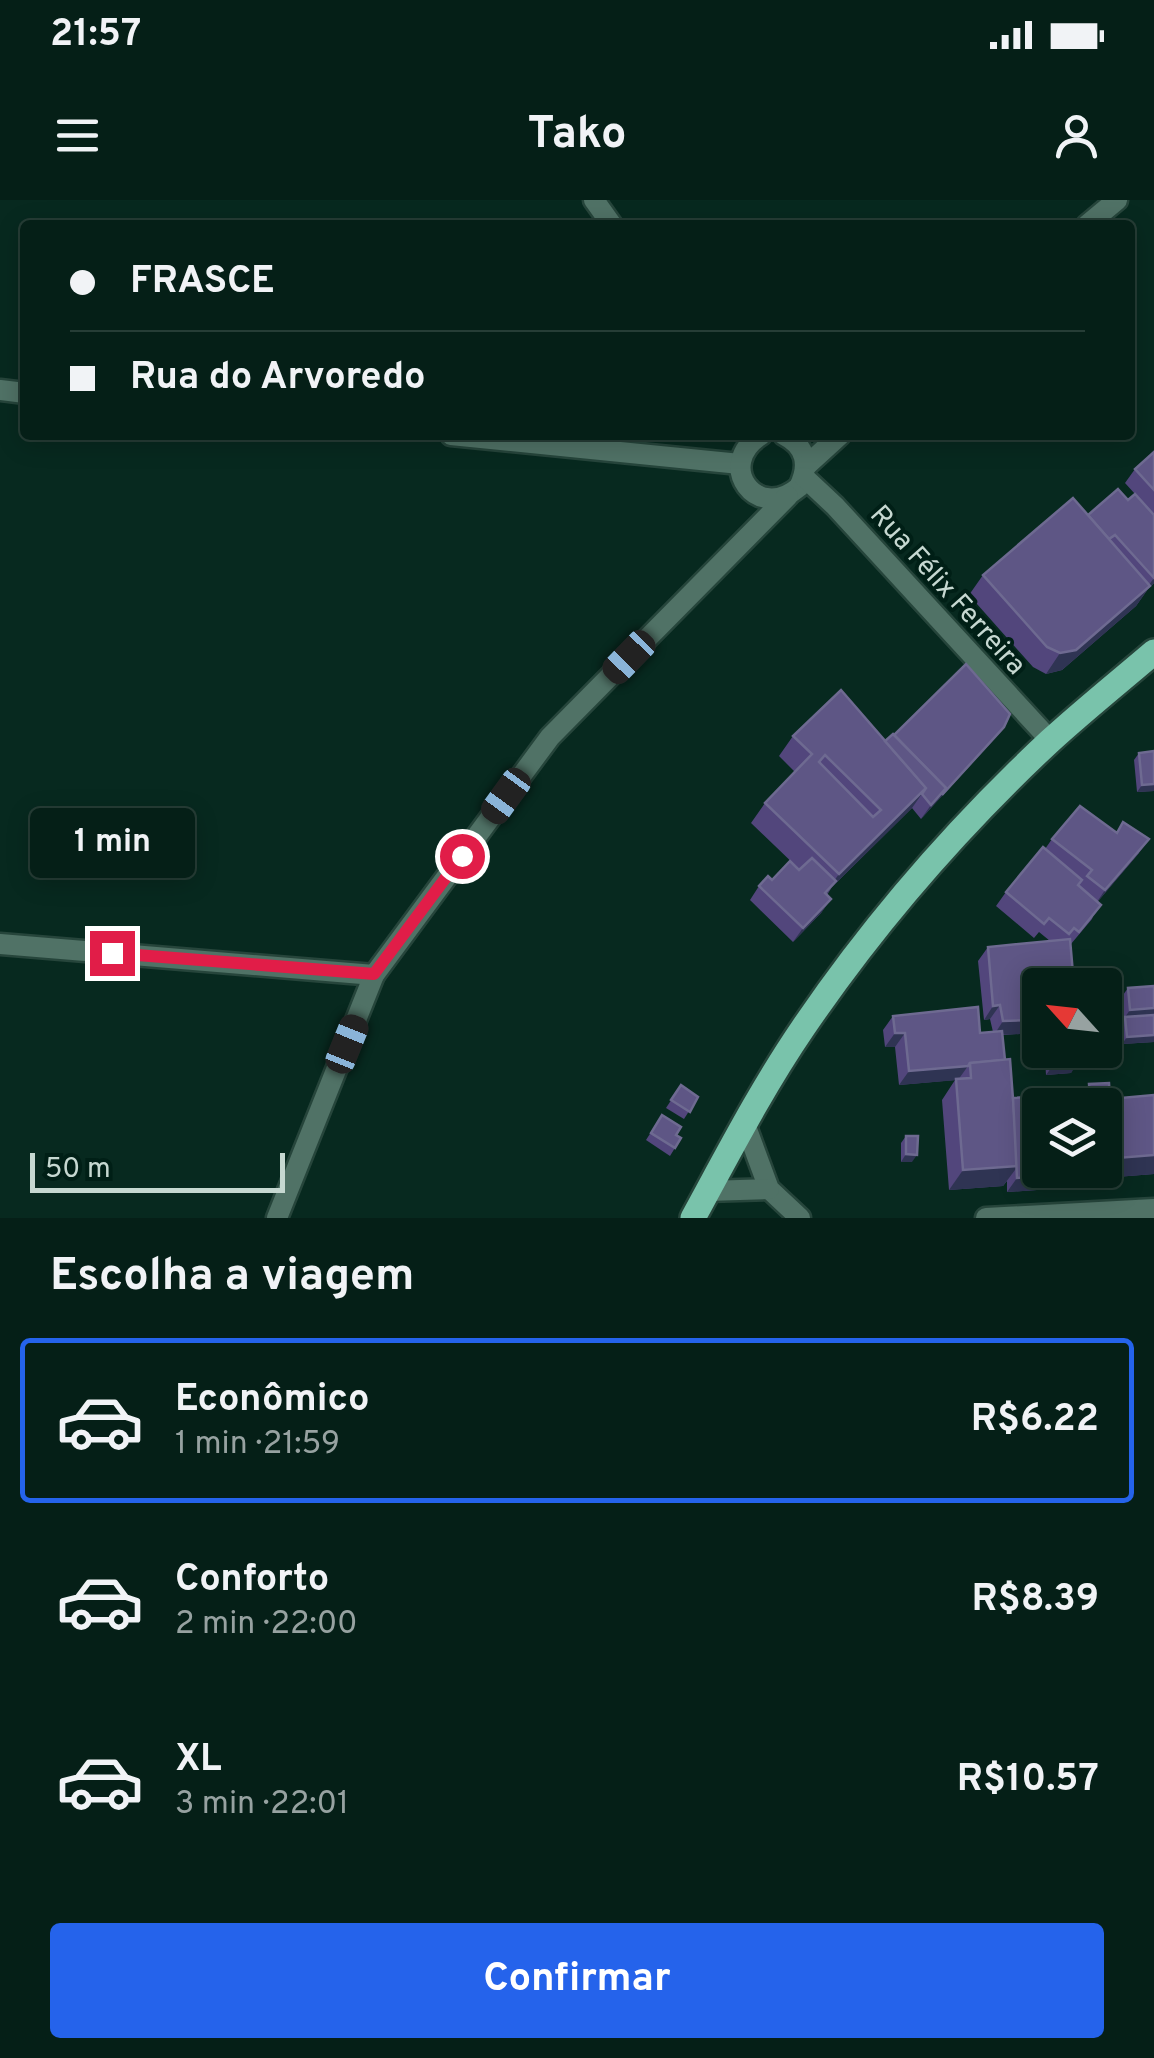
<!DOCTYPE html>
<html lang="pt">
<meta charset="utf-8">
<style>
:root{--surface:#051f17;--page:#132c24;--text:#f1f3f6;--muted:#97a2a1;--line:#263d36;--accent:#2563eb}
body{margin:0;font-family:Overpass,sans-serif;background:var(--page);color:var(--text);height:100vh;display:flex;flex-direction:column;font-size:38px;white-space:nowrap}
*{box-sizing:border-box;margin:0}
p{font-size:32px;color:var(--muted)}
.icon{flex:none;width:55px;height:55px;fill:none;stroke:currentColor;stroke-width:2;stroke-linecap:round;stroke-linejoin:round}
.map{position:relative;height:1018px;overflow:hidden}
.side{display:flex;flex-direction:column;background:var(--surface);flex:1}
.side>*{flex:none}
.hud{position:absolute;left:20px;top:20px;width:1115px;height:220px;border-radius:10px;box-shadow:0 5px 25px #0003,0 0 0 2px var(--line);display:grid;align-content:center;height:220px;padding:0 50px;background:var(--surface)}
.needle{width:65px;rotate:297deg}
.buttons{position:absolute;left:1022px;top:768px;display:grid;gap:20px}
.buttons a{display:grid;place-items:center;width:100px;height:100px;border-radius:10px;background:var(--surface);box-shadow:0 5px 25px #0003,0 0 0 2px var(--line);font-size:50px}
.scale{position:absolute;left:30px;bottom:25px;width:255px;box-sizing:border-box;padding-left:10px;border:5px solid #c6d8d1;border-top:0;font-size:28px;line-height:35px;white-space:nowrap;color:#c6d8d1;-webkit-text-stroke:8px #001f16;paint-order:stroke}
.end{position:absolute;width:45px;height:45px;margin:-22px;border:12px solid #e11d48;background:#fff;box-shadow:0 0 0 5px #fff}
.from{border-radius:50%}
.bubble{position:absolute;height:70px;border-radius:10px;background:var(--surface);box-shadow:0 5px 25px #0003,0 0 0 2px var(--line);font-size:32px;font-weight:700;line-height:70px;text-align:center}
.car{position:absolute;width:30px;height:60px;margin:-30px -15px;border-radius:12px;box-shadow:0 0 8px 2px #0007;background:linear-gradient(#222 24%,#8ab4d8 0 40%,#222 0 76%,#8ab4d8 0 86%,#222 0)}
.hud b{display:flex;align-items:center;gap:35px;height:95px;font-size:38px}
.hud b+b{border-top:2px solid var(--line)}
.hud i{width:25px;height:25px;background:var(--text)}
ul{padding:0;list-style:none}
li{display:flex;align-items:center;gap:30px;height:165px;margin:0 20px 15px;padding:0 30px;border:5px solid transparent;border-radius:10px}
li div{flex:1}
li b{display:block;font-size:38px}
li em{font-style:normal;font-weight:700}
li.current{border-color:var(--accent)}
li>.icon{width:90px;height:90px;stroke-width:1.5}
h2{padding:0 50px;font-size:45px;line-height:120px}
.cta{display:flex;gap:20px;margin-top:auto;padding:20px 50px}
.cta a{flex:1;height:115px;border-radius:10px;background:var(--accent);color:#fff;font-size:40px;font-weight:700;line-height:115px;text-align:center}
.status{display:flex;justify-content:space-between;align-items:center;height:70px;padding:0 50px;background:var(--surface);direction:ltr}
.status svg{height:28px;fill:currentColor}
header{display:flex;justify-content:space-between;align-items:center;height:130px;padding:0 50px;background:var(--surface);font-size:45px;font-weight:700}
.map>svg:first-child{display:block}
</style>
<div class="status"><b>21:57</b><svg viewBox="0 0 49 12"><path d="M0 12V9h3v3zM5 12V6h3v6zM10 12V3h3v9zM15 12V0h3v12zM26 1h20v11H26zM47 4h2v5h-2z"/></svg></div>
<header><svg class="icon" aria-label="menu" viewBox="0 0 24 24"><path d="M4 6h16M4 12h16M4 18h16"/></svg>Tako<svg class="icon" aria-label="person" viewBox="0 0 24 24"><circle cx="12" cy="8" r="4"/><path d="M4 21q1-7 8-7t8 7"/></svg></header>
<div class="map">
<svg width="1154" height="1018" viewBox="0 0 1154 1018">
<rect width="100%" height="100%" fill="#07291f"/>
<g fill="none" stroke-linecap="round" stroke-linejoin="round">
<defs>
<g id="street">
<polyline points="594,0 612,25"/>
<polyline points="1087,25 1117,0"/>
<polyline points="0,190 25,193"/>
<polyline points="451,235 740,264"/>
<path d="M761 235C714 265 757 323 799 287 810 265 806 246 784 235"/>
<polyline points="806,266 840,235"/>
<polyline points="804,277 835,306 1051,541"/>
<polyline points="0,744 374,775"/>
<polyline points="745,924 769,989 800,1018"/>
<polyline points="707,991 769,989"/>
<polyline points="277,1018 374,775 550,537 788,296"/>
<polyline points="986,1018 1154,1009"/>
</g>
<path id="primary" d="M693 1018C728 954 762 888 803 828 873 725 959 626 1050 541 1084 510 1120 481 1154 452"/>
</defs>
<use href="#street" stroke="#26453b" stroke-width="25"/>
<use href="#primary" stroke="#26453b" stroke-width="30"/>
<use href="#street" stroke="#507266" stroke-width="20"/>
<use href="#primary" stroke="#79c3ab" stroke-width="25"/>
</g>
<g fill="#52467c">
<polygon points="1154,252 1154,383 1148,389 1136,406 1062,470 1046,474 1033,467 969,395 983,375 1088,315 1128,300 1135,294 1125,283 1135,269"/>
<polygon points="1004,527 921,619 912,608 832,687 827,695 831,699 821,713 793,742 750,700 759,686 800,670 751,623 765,603 795,572 779,556 793,536 885,541 894,535"/>
<polygon points="1154,551 1154,591 1137,592 1134,560 1139,553"/>
<polygon points="1123,622 1139,653 1098,701 1092,719 1071,744 1040,850 1080,850 1071,873 1046,875 1045,859 1023,860 1020,834 1003,835 1005,860 1013,898 1065,988 1007,992 1007,981 1003,986 949,990 942,900 955,880 899,885 895,847 885,847 883,830 893,816 980,833 993,832 990,819 984,820 978,761 988,747 1050,741 1039,732 1034,738 996,706 1006,692 1045,649 1052,639 1116,633"/>
<polygon points="1128,788 1154,842 1122,844 1118,802"/>
<polygon points="1089,884 1110,899 1154,895 1154,974 1091,979 1090,970 1105,970 1105,905 1075,905"/>
<polygon points="681,885 698,897 684,919 666,908"/>
<polygon points="662,915 676,935 681,938 670,956 646,940"/>
<polygon points="906,936 912,962 901,962 901,943"/>
</g>
<g fill="#2f3453">
<polygon points="1154,378 1154,383 1148,389 1136,406 1062,470 1046,474 1060,453 1146,389"/>
<polygon points="1004,527 999,534 921,619 931,605"/>
<polygon points="1154,584 1154,591 1137,592 1142,585"/>
<polygon points="926,588 912,608 832,687 815,707 839,674"/>
<polygon points="1149,639 1139,653 1095,705 1105,690"/>
<polygon points="831,699 821,713 793,742 803,728"/>
<polygon points="1000,805 990,819 984,820 993,806"/>
<polygon points="1154,808 1154,821 1125,817 1130,810"/>
<polygon points="1030,820 1020,834 994,835 1003,821"/>
<polygon points="895,833 905,833 895,847 885,847"/>
<polygon points="1154,835 1154,842 1122,844 1127,837"/>
<polygon points="1033,846 1040,846 1040,850 1052,850 1045,859 1023,860"/>
<polygon points="1081,859 1071,873 1046,875 1056,861"/>
<polygon points="968,866 958,880 899,885 909,871"/>
<polygon points="906,954 917,955 912,962 901,962"/>
<polygon points="1154,955 1154,974 1091,979 1097,970 1105,970 1105,959"/>
<polygon points="1018,966 1003,986 949,990 963,970"/>
<polygon points="1075,974 1065,988 1007,992 1017,978"/>
</g>
<g fill="#5e5685" stroke="#6e6a91" stroke-width="2.5" fill-rule="evenodd">
<polygon points="1154,252 1154,290 1135,269"/>
<polygon points="1118,289 1128,300 1135,294 1154,315 1154,378 1115,335 1109,339 1088,315"/>
<polygon points="1073,298 1150,386 1076,450 1060,453 1047,447 983,375"/>
<polygon points="966,464 1010,514 1004,527 942,595 946,588 894,535"/>
<path d="M841 490 926 588 839 674 765 603 812 554 793 536ZM825 555 881 610 873 617 819 562Z"/>
<polygon points="893,534 946,588 931,605 922,594 926,588 885,541"/>
<polygon points="1154,551 1154,584 1142,585 1139,553"/>
<polygon points="1080,606 1117,633 1123,622 1149,639 1105,690 1087,676 1092,670 1052,639"/>
<polygon points="1043,647 1082,680 1078,685 1101,705 1079,732 1074,728 1069,734 1049,718 1044,724 1006,692"/>
<polygon points="812,658 836,681 825,693 831,699 803,728 759,686 768,676 772,680 790,661 799,670"/>
<polygon points="1070,739 1074,785 1040,785 1040,846 1033,846 1030,820 1003,821 1000,805 993,806 988,747"/>
<polygon points="1154,786 1154,808 1130,810 1128,788"/>
<polygon points="978,807 980,833 1002,831 1005,860 970,863 968,866 909,871 905,833 895,833 893,816"/>
<polygon points="1154,815 1154,835 1127,837 1125,817"/>
<polygon points="1055,850 1080,850 1081,859 1056,861"/>
<polygon points="1010,859 1018,966 963,970 956,879 971,878 970,863"/>
<polygon points="1109,883 1110,899 1154,895 1154,955 1105,959 1105,905 1091,905 1089,884"/>
<polygon points="681,885 698,897 690,912 671,900"/>
<polygon points="1069,894 1070,905 1040,905 1040,970 1075,970 1075,974 1017,978 1013,898"/>
<polygon points="662,915 681,927 676,935 681,938 675,948 651,933"/>
<polygon points="906,936 918,936 917,955 906,954"/>
</g>
<g fill="none" stroke-linecap="round" stroke-linejoin="round">
<polyline stroke="#e11d48" stroke-width="12" points="112,753 374,774 462,656"/>
</g>
<g text-anchor="middle" stroke-width="8" stroke-linejoin="round" paint-order="stroke">
<g font-size="28" fill="#c6d8d1" stroke="#001f16">
<text transform="translate(949 389) rotate(48)" y="10">Rua Félix Ferreira</text>
</g>
</g>
</svg>
<div class="buttons">
<a><svg class="needle" viewBox="-14 -14 28 28"><path d="M0-13l5 13h-10z" fill="#e53935"/><path d="M0 13l5-13h-10z" fill="#97a2a1"/></svg></a>
<a><svg class="icon" aria-label="layers" viewBox="0 0 24 24"><path d="M12 4l9 5-9 5-9-5zM3 14l9 5 9-5"/></svg></a>
</div>
<div class="scale">50 m</div>
<i class="end from" style="left:462px;top:656px"></i>
<i class="end" style="left:112px;top:753px"></i>
<div class="bubble" style="left:30px;top:608px;width:165px">1 min</div>
<i class="car" style="left:629px;top:457px;rotate:224deg"></i>
<i class="car" style="left:506px;top:596px;rotate:216deg"></i>
<i class="car" style="left:347px;top:844px;rotate:22deg"></i>
<div class="hud">
<b><i class="from"></i>FRASCE</b>
<b><i></i>Rua do Arvoredo</b>
</div>
</div>
<section class="side">
<h2>Escolha a viagem</h2>
<ul>
<li class="current"><svg class="icon" aria-label="car" viewBox="0 0 24 24"><path d="M5 17H2v-5l4-1 3-4h7l3 4 3 1v5h-3M9 17h6M6 11h13"/><circle cx="7" cy="17" r="2"/><circle cx="17" cy="17" r="2"/></svg><div><b>Econômico</b><p>1 min · 21:59</p></div><em>R$6.22</em></li>
<li><svg class="icon" aria-label="car" viewBox="0 0 24 24"><path d="M5 17H2v-5l4-1 3-4h7l3 4 3 1v5h-3M9 17h6M6 11h13"/><circle cx="7" cy="17" r="2"/><circle cx="17" cy="17" r="2"/></svg><div><b>Conforto</b><p>2 min · 22:00</p></div><em>R$8.39</em></li>
<li><svg class="icon" aria-label="car" viewBox="0 0 24 24"><path d="M5 17H2v-5l4-1 3-4h7l3 4 3 1v5h-3M9 17h6M6 11h13"/><circle cx="7" cy="17" r="2"/><circle cx="17" cy="17" r="2"/></svg><div><b>XL</b><p>3 min · 22:01</p></div><em>R$10.57</em></li>
</ul>
<div class="cta"><a>Confirmar</a></div>
</section>
